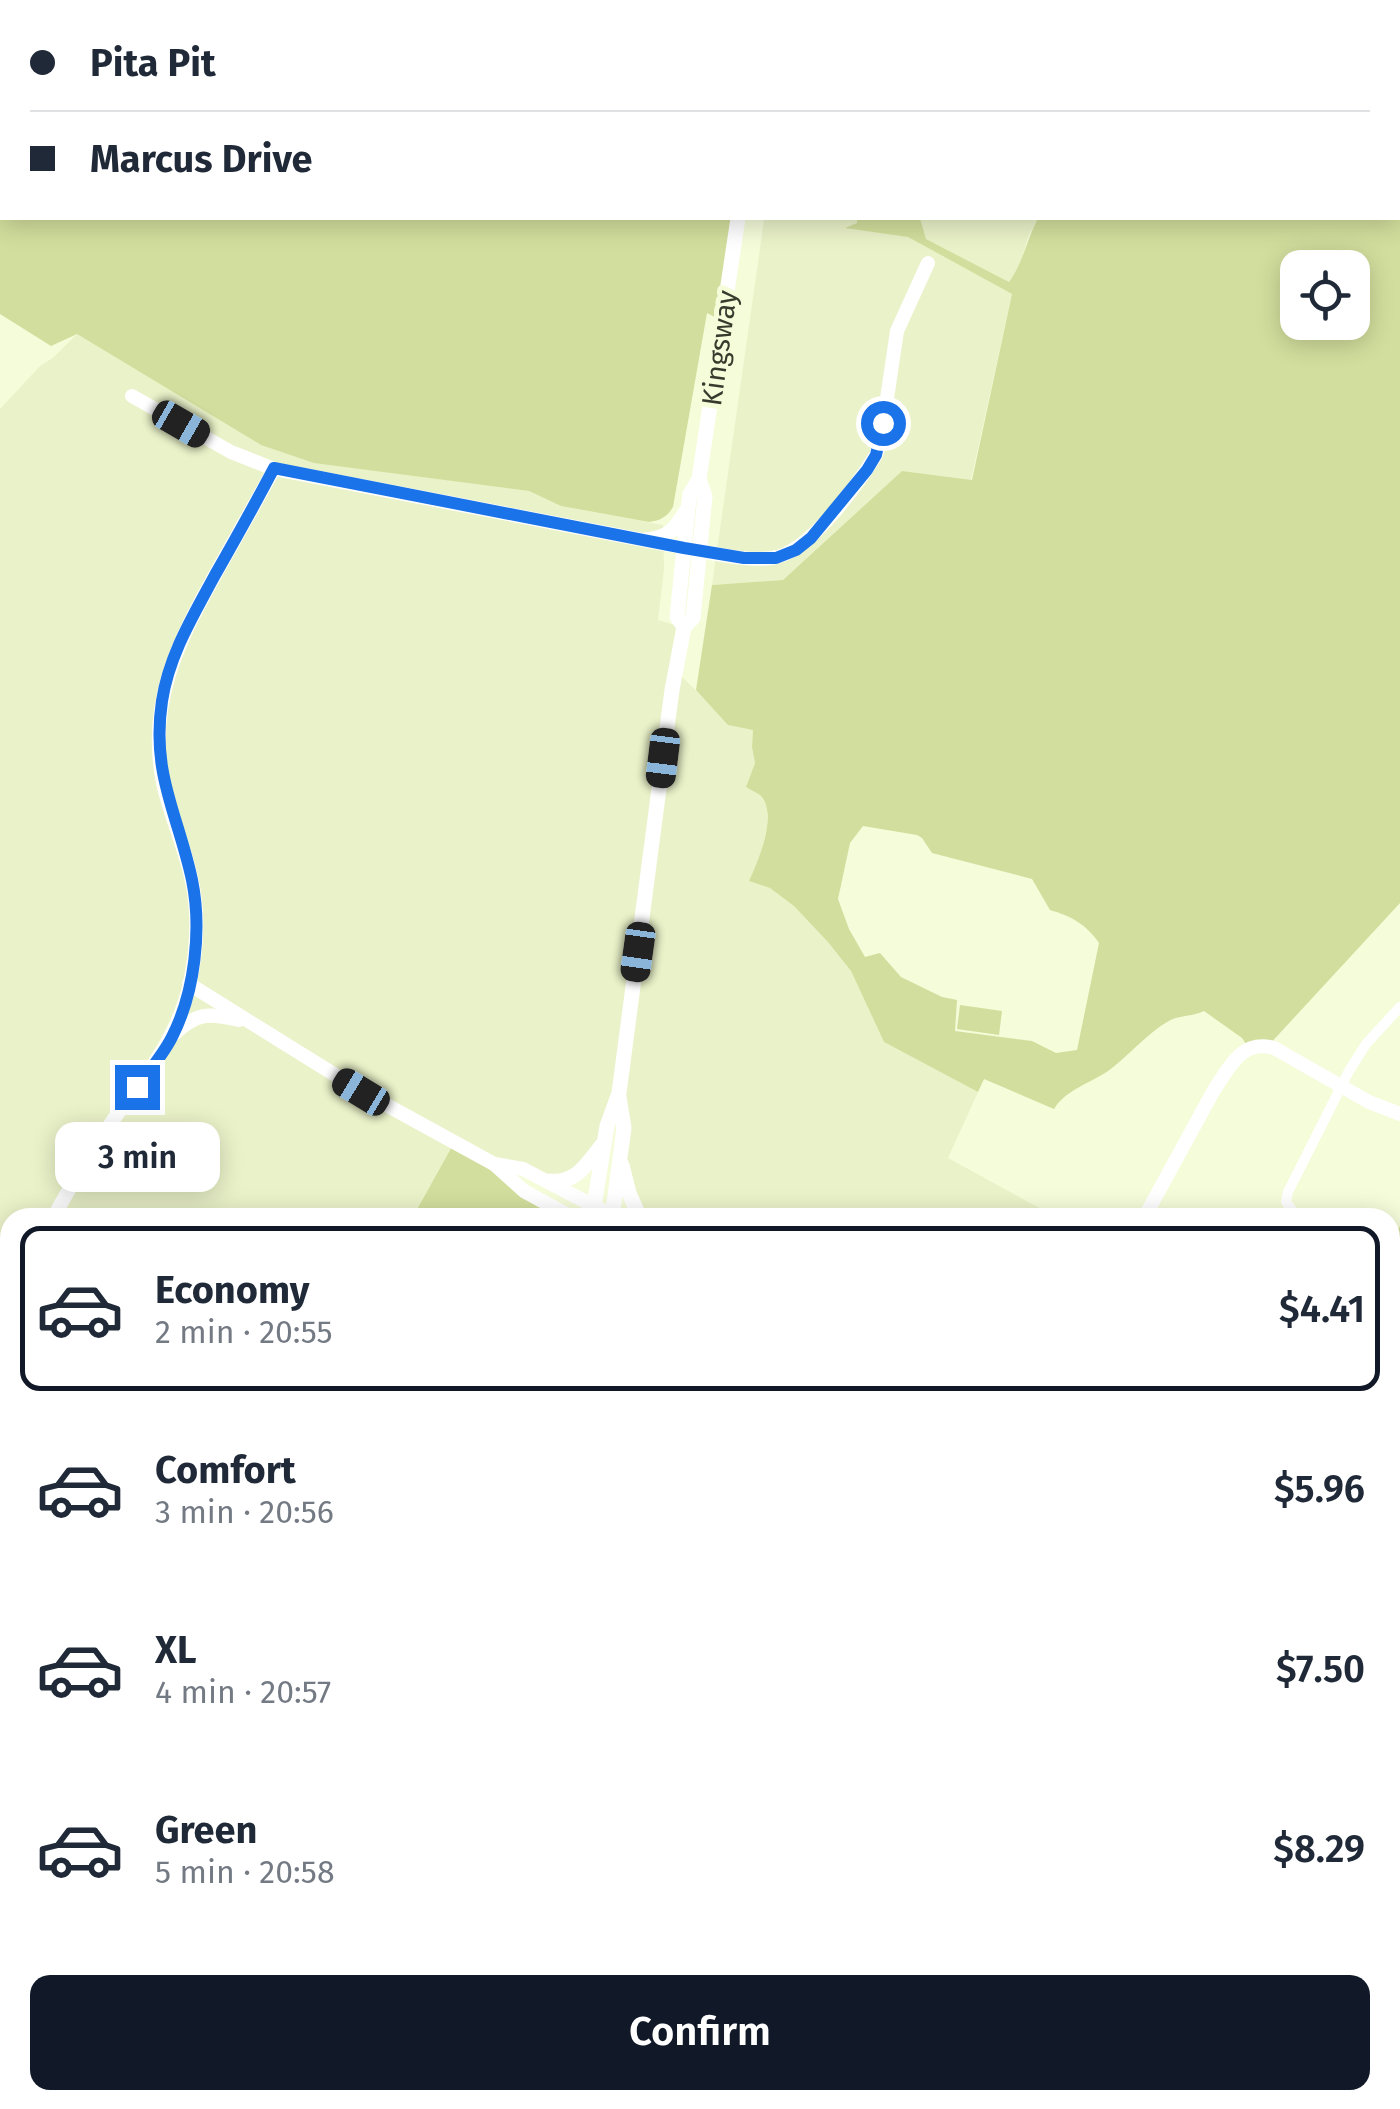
<!DOCTYPE html>
<meta charset="utf-8">
<style>
:root{--surface:#fff;--page:#f6f6f7;--text:#1f2937;--muted:#747a83;--line:#e0e1e3;--accent:#111827}
body{margin:0;font-family:"Fira Sans",sans-serif;background:var(--page);color:var(--text);height:100vh;display:flex;flex-direction:column;font-size:38px;white-space:nowrap}
*{box-sizing:border-box;margin:0}
p{font-size:32px;color:var(--muted)}
.icon{flex:none;width:55px;height:55px;fill:none;stroke:currentColor;stroke-width:2;stroke-linecap:round;stroke-linejoin:round}
.map{position:relative;flex:1;overflow:hidden}
.drawer{position:absolute;left:0px;top:1208px;width:1400px;height:902px;display:flex;flex-direction:column;background:var(--surface);border-radius:30px 30px 0 0;box-shadow:0 5px 25px #0003}
.drawer>*{flex:none}
.banner{position:absolute;left:0px;top:0px;width:1400px;height:220px;box-shadow:0 5px 25px #0003;display:grid;align-content:center;height:220px;padding:0 30px;background:var(--surface)}
.tools{position:absolute;left:1280px;top:250px;display:grid;gap:20px}
.tools a{display:grid;place-items:center;width:90px;height:90px;border-radius:20px;background:var(--surface);box-shadow:0 5px 25px #0003;font-size:50px}
.end{position:absolute;width:45px;height:45px;margin:-22px;border:12px solid #1a73e8;background:#fff;box-shadow:0 0 0 5px #fff}
.from{border-radius:50%}
.bubble{position:absolute;height:70px;border-radius:20px;background:var(--surface);box-shadow:0 5px 25px #0003;font-size:32px;font-weight:600;line-height:70px;text-align:center}
.car{position:absolute;width:30px;height:60px;margin:-30px -15px;border-radius:12px;box-shadow:0 0 8px 2px #0007;background:linear-gradient(#222 24%,#8ab4d8 0 40%,#222 0 76%,#8ab4d8 0 86%,#222 0)}
.banner b{display:flex;align-items:center;gap:35px;height:95px;font-size:38px}
.banner b+b{border-top:2px solid var(--line)}
.banner i{width:25px;height:25px;background:var(--text)}
ul{padding:18px 0 0;list-style:none}
li{display:flex;align-items:center;gap:30px;height:165px;margin:0 20px 15px;padding:0 10px;border:5px solid transparent;border-radius:20px}
li div{flex:1}
li b{display:block;font-size:38px}
li em{font-style:normal;font-weight:600}
li.active{border-color:var(--accent)}
li>.icon{width:90px;height:90px;stroke-width:1.5}
.action{display:flex;gap:20px;margin-top:auto;padding:20px 30px}
.action a{flex:1;height:115px;border-radius:20px;background:var(--accent);color:#fff;font-size:40px;font-weight:600;line-height:115px;text-align:center}
.map>svg:first-child{display:block}
</style>
<div class="map">
<svg width="1400" height="2109" viewBox="0 0 1400 2109">
<rect width="100%" height="100%" fill="#f5fcda"/>
<g fill="#eaf2c9">
<polygon points="770,0 1156,0 1157,2 770,2"/>
<polygon points="758,218 857,218 858,223 848,227 908,237 1012,294 971,480 902,471 783,580 712,585 764,220"/>
<polygon points="920,218 1038,218 1028,237 1019,268 1009,282 926,239"/>
<polygon points="77,334 261,445 401,474 529,491 561,506 663,525 664,569 658,620 681,627 675,670 713,707 728,725 753,730 752,747 755,763 746,787 760,795 767,806 767,827 761,855 750,881 770,888 794,906 828,941 851,971 884,1042 978,1092 948,1158 1056,1217 640,1217 629,1193 619,1096 585,1166 549,1181 454,1143 412,1217 10,1218 10,1534 0,1530 0,409 40,366 54,357"/>
<polygon points="19,2100 113,2100 101,2109 33,2109"/>
<polygon points="120,2100 418,2100 394,2109 117,2109"/>
</g>
<g fill="#d2de9d" fill-rule="evenodd">
<path d="M0 0H717L716 2H2V218H737L722 321 707 313 673 507C666 518 661 520 649 522L561 506 529 491 314 463 261 445 77 334 51 346 0 314Z"/>
<path d="M1156 0H1400V903L1268 1046 1248 1047 1242 1038 1204 1011C1192 1017 1177 1015 1167 1022 1147 1034 1130 1054 1112 1068 1093 1083 1067 1088 1054 1109L984 1079 978 1092 884 1042 851 971 828 942 794 906 770 888 749 881C758 862 779 813 760 795 759 794 747 788 746 787L755 763 752 747 753 730 728 725 696 690 712 585 783 580 902 471 972 480 1012 294 908 237 845 228 857 223V218H920L926 239 1009 282C1023 263 1027 239 1038 218H1398V2H1157ZM1298 268H1352V322H1298ZM863 826 917 835 922 838 932 853 1032 879 1050 910C1071 916 1086 924 1099 943L1077 1050 1056 1053 1032 1041 955 1031 957 1000 942 997 901 977 880 953 865 957 849 929 838 899 850 843Z"/>
<polygon points="960,1005 1002,1011 999,1035 957,1029"/>
<polygon points="454,1143 572,1218 412,1218"/>
<polygon points="1400,1226 1400,1296 1390,1290 1390,1243"/>
<polygon points="0,1530 10,1534 10,1618 0,1617"/>
<polygon points="10,1915 10,2061 0,2070 0,1919"/>
</g>
<g fill="none" stroke-linecap="round" stroke-linejoin="round">
<polyline stroke="#a5b169" stroke-width="2.5" points="1390,1264 1400,1244"/>
<g stroke="#fff" stroke-width="10">
<polyline points="1305,1218 1293,1211 1286,1202 1288,1192 1349,1071 1366,1044 1400,1007"/>
<polyline points="1390,1499 1400,1504"/>
<polyline points="1390,1806 1400,1812"/>
<polyline points="610,2100 614,2109"/>
<polyline points="422,2109 444,2100"/>
<polyline points="514,2109 520,2100"/>
<polyline points="920,2109 925,2100"/>
<polyline points="1054,2109 1060,2100"/>
<polyline points="1188,2109 1193,2100"/>
</g>
<g stroke="#fff" stroke-width="14">
<path d="M132 396 231 452 274 469 700 551C723 555 747 561 771 558 808 555 857 485 876 455L881 439 897 331 928 263"/>
<polyline points="189,984 361,1091 494,1164 524,1191 573,1218"/>
<path d="M173 1035C197 1012 208 1013 239 1020"/>
<polyline points="495,1164 523,1169 617,1218"/>
<path d="M53 1218C69 1189 85 1160 104 1133 139 1082 176 1045 190 983 197 949 199 911 191 877 184 845 170 815 163 783 147 703 178 642 215 575 235 539 255 504 274 469"/>
<path d="M1144 1218 1214 1090C1230 1066 1242 1039 1274 1048L1369 1102 1400 1114"/>
<polyline points="0,1313 10,1295"/>
<polyline points="0,1519 10,1523"/>
<polyline points="1390,1658 1400,1664"/>
<polyline points="0,1713 10,1709"/>
<polyline points="1390,1995 1400,1977"/>
<polyline points="748,2100 751,2109"/>
<polyline points="1327,2109 1332,2100"/>
</g>
<g stroke="#fff" stroke-width="15">
<polyline points="769,2 769,0"/>
<path d="M646 540C670 537 674 530 686 511"/>
<polyline points="684,627 677,617 688,508 690,494 699,479 738,218"/>
<polyline points="622,1165 629,1193 640,1218"/>
<path d="M549 1181C576 1184 587 1164 602 1145"/>
<polyline points="592,1218 607,1126 619,1093 672,690 684,627 693,618 705,496 699,479"/>
<polyline points="612,1218 624,1128 619,1097"/>
<polyline points="0,1895 10,1890"/>
<polyline points="0,1911 10,1906"/>
<polyline points="463,2100 467,2109"/>
</g>
</g>
<g fill="none" stroke-linecap="round" stroke-linejoin="round">
<path stroke="#1a73e8" stroke-width="12" d="M137 1087C149 1071 163 1055 172 1037 195 992 202 929 192 880 178 814 151 774 162 701 169 655 193 616 215 575 235 540 255 504 274 468L684 548 744 558H776L796 550 811 538 867 470 876 455 883 423"/>
</g>
<g text-anchor="middle" stroke-width="10" stroke-linejoin="round" paint-order="stroke">
<g font-size="28" fill="#383a2d" stroke="#f5fcda">
<text transform="translate(719 348) rotate(-82)" y="10">Kingsway</text>
</g>
</g>
</svg>
<div class="tools">
<a><svg class="icon" aria-label="locate" viewBox="0 0 24 24"><circle cx="12" cy="12" r="6"/><path d="M12 2v4M12 18v4M2 12h4M18 12h4"/></svg></a>
</div>
<i class="end from" style="left:883px;top:423px"></i>
<i class="end" style="left:137px;top:1087px"></i>
<div class="bubble" style="left:55px;top:1122px;width:165px">3 min</div>
<i class="car" style="left:181px;top:424px;rotate:120deg"></i>
<i class="car" style="left:663px;top:758px;rotate:187deg"></i>
<i class="car" style="left:638px;top:952px;rotate:188deg"></i>
<i class="car" style="left:361px;top:1092px;rotate:301deg"></i>
<div class="banner">
<b><i class="from"></i>Pita Pit</b>
<b><i></i>Marcus Drive</b>
</div>
<section class="drawer">
<ul>
<li class="active"><svg class="icon" aria-label="car" viewBox="0 0 24 24"><path d="M5 17H2v-5l4-1 3-4h7l3 4 3 1v5h-3M9 17h6M6 11h13"/><circle cx="7" cy="17" r="2"/><circle cx="17" cy="17" r="2"/></svg><div><b>Economy</b><p>2 min · 20:55</p></div><em>$4.41</em></li>
<li><svg class="icon" aria-label="car" viewBox="0 0 24 24"><path d="M5 17H2v-5l4-1 3-4h7l3 4 3 1v5h-3M9 17h6M6 11h13"/><circle cx="7" cy="17" r="2"/><circle cx="17" cy="17" r="2"/></svg><div><b>Comfort</b><p>3 min · 20:56</p></div><em>$5.96</em></li>
<li><svg class="icon" aria-label="car" viewBox="0 0 24 24"><path d="M5 17H2v-5l4-1 3-4h7l3 4 3 1v5h-3M9 17h6M6 11h13"/><circle cx="7" cy="17" r="2"/><circle cx="17" cy="17" r="2"/></svg><div><b>XL</b><p>4 min · 20:57</p></div><em>$7.50</em></li>
<li><svg class="icon" aria-label="car" viewBox="0 0 24 24"><path d="M5 17H2v-5l4-1 3-4h7l3 4 3 1v5h-3M9 17h6M6 11h13"/><circle cx="7" cy="17" r="2"/><circle cx="17" cy="17" r="2"/></svg><div><b>Green</b><p>5 min · 20:58</p></div><em>$8.29</em></li>
</ul>
<div class="action"><a>Confirm</a></div>
</section>
</div>
